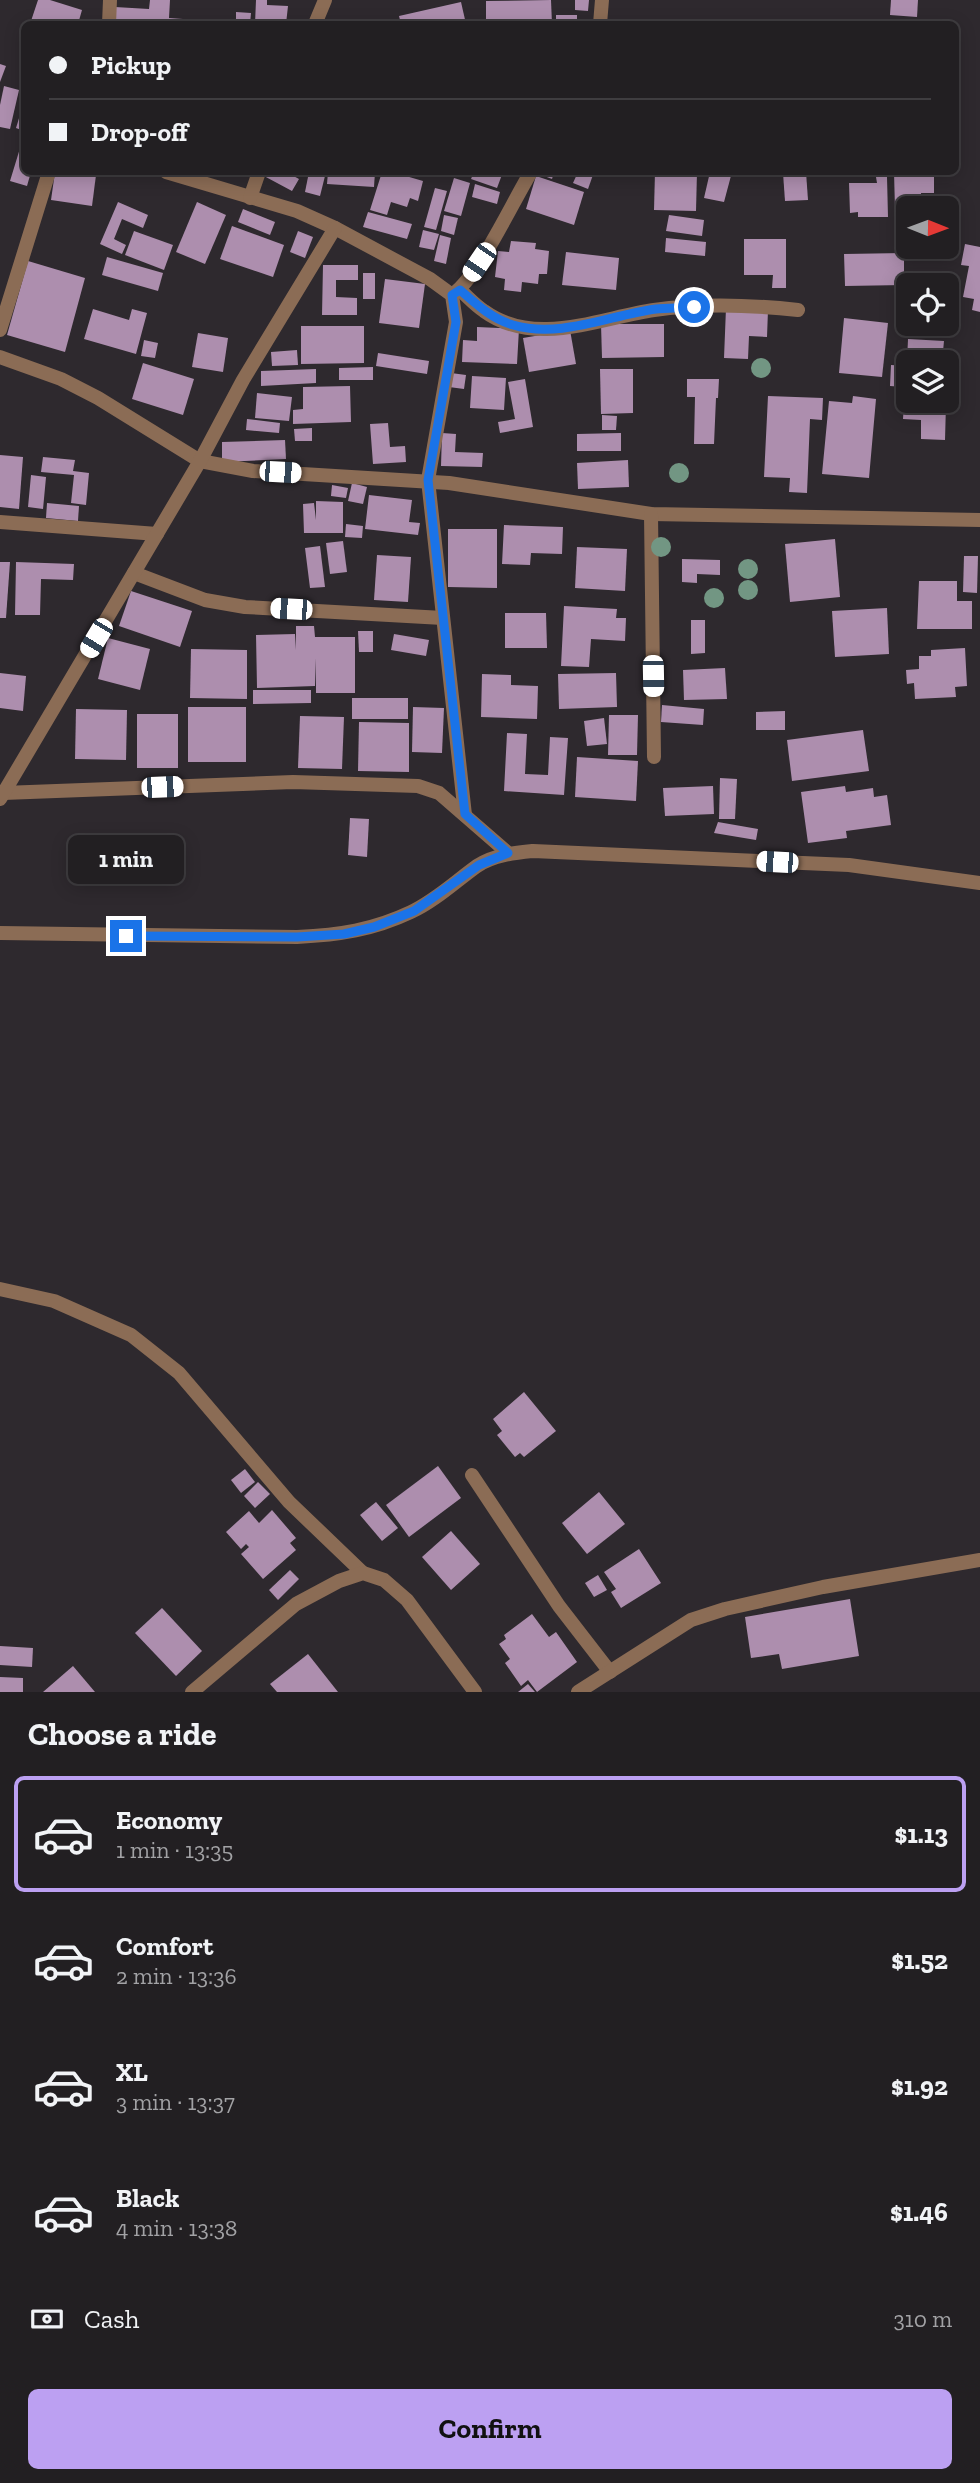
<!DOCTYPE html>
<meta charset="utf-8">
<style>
:root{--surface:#221f22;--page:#2e2c2f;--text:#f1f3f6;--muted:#a2a2a5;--line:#3f3d40;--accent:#bca0f2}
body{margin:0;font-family:"Zilla Slab",serif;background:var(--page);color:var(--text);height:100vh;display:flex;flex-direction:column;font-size:26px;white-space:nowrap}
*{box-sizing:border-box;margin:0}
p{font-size:23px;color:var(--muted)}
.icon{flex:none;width:38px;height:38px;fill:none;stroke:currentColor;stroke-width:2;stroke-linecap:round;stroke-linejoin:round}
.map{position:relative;height:1692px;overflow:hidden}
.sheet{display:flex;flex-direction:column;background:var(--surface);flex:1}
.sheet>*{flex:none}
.banner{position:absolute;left:21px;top:21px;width:938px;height:154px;border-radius:10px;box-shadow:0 4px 18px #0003,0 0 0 2px var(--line);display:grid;align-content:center;height:154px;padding:0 28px;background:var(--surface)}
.needle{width:46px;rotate:91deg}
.controls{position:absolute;left:896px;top:196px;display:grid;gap:14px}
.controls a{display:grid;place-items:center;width:63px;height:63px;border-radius:10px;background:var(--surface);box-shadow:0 4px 18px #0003,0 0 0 2px var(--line);font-size:35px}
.end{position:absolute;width:32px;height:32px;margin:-16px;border:9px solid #1a73e8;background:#fff;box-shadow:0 0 0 4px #fff}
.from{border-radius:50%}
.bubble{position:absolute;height:49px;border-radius:10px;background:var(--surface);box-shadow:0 4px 18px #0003,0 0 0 2px var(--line);font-size:23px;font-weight:800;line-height:49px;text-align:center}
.car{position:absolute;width:21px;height:42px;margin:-21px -10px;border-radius:9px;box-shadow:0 0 5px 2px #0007;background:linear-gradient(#fff 24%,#345 0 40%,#fff 0 76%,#345 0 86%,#fff 0)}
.banner b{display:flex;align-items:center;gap:24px;height:66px;font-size:26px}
.banner b+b{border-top:2px solid var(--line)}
.banner i{width:18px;height:18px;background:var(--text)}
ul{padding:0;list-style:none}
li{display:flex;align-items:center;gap:21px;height:116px;margin:0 14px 10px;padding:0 14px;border:4px solid transparent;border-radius:10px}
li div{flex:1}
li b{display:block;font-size:26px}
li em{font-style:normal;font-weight:800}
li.active{border-color:var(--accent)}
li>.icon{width:63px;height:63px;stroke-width:1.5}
h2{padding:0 28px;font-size:32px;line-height:84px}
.pay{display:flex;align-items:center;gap:18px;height:77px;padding:0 28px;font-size:26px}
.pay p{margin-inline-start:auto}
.button{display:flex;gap:14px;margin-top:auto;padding:14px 28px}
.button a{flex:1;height:80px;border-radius:10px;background:var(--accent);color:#111;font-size:28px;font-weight:800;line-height:80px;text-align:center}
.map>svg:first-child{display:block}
</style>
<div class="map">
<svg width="980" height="1692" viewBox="0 0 980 1692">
<rect width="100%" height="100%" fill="#2e292e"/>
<g fill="#ad8eae">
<polygon points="38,0 50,0 82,10 78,24 30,24"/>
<polygon points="150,0 170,0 169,18 183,19 182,24 114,24 115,7 149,9"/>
<polygon points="256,0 267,0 267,5 288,6 286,24 255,24"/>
<polygon points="551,0 552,24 486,24 486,1"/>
<polygon points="575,0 589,0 588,11 575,10"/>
<polygon points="891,0 918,0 917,17 890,15"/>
<polygon points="461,2 466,24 401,24 399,16"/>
<polygon points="236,12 251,13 250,24 236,24"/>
<rect x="556" y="15" width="21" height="9"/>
<polygon points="24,46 24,62 19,61"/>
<polygon points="0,64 6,66 0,82"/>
<polygon points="4,86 19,90 10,129 0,127 0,105"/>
<polygon points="20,115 24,117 24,131 16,128"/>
<polygon points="21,145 24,146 24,172 31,172 27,186 10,181"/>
<polygon points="55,172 96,175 92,206 51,200"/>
<polygon points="266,172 289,172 288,173 299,179 292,191 264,176"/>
<polygon points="309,172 326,172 320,196 305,192"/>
<polygon points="328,172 375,172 374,187 327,184"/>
<polygon points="382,172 392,172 423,181 418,201 410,198 407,207 391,202 387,215 370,210"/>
<polygon points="453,172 470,172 469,176"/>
<polygon points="474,172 503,172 497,188 471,179"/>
<polygon points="540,172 554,172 552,179 539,174"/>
<polygon points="578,172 594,172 588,189 573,183"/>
<polygon points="655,172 697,172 696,211 654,210"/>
<polygon points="710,172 732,172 724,202 704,198"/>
<polygon points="806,172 808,200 785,201 783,173"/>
<polygon points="894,172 934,172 934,193 921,193 922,208 895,209"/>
<polygon points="536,176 584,192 574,225 526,209"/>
<polygon points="876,177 887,177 888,217 858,217 858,212 850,213 849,183 877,183"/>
<polygon points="454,178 470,183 461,216 444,211"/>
<polygon points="475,184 500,192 497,204 472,197"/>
<polygon points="435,188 447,191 436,230 424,227"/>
<polygon points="118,202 148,215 143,228 122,219 114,239 126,245 122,254 100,244"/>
<polygon points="197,202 226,215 205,264 176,252"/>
<polygon points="243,209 275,222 270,235 238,222"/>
<polygon points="368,212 412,224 407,239 363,227"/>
<polygon points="444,215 458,218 454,235 441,231"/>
<polygon points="669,215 704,220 702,236 666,231"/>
<polygon points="232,226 284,245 273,277 220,259"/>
<polygon points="423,230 439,234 434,250 419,247"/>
<polygon points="134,231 173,245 164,270 125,255"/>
<polygon points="298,231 313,237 305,258 290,252"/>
<polygon points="440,235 451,238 446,264 434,261"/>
<polygon points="666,238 706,242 705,256 665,252"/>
<polygon points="744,239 786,239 786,288 772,288 773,275 744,275"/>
<polygon points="511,241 536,243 535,249 549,251 547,274 539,274 538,284 522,282 521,292 504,290 505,279 495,277 498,251 509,252"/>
<polygon points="965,244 980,247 980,312 972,310 974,299 963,297 969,266 961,265"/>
<polygon points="566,252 619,258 616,290 562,285"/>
<polygon points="904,253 904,285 845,286 844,254"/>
<polygon points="107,257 163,273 158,291 102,275"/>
<polygon points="28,261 85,278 65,352 7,335"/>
<polygon points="323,265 358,265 358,280 336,280 336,297 357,298 357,315 322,315"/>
<rect x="363" y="273" width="12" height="26"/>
<polygon points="385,279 425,284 419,328 379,323"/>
<polygon points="726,308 768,310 767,337 749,336 748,359 724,358"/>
<polygon points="93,309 129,320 132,309 147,313 136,354 84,339"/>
<polygon points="844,318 888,323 882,377 839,373"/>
<polygon points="601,324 664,324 664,357 602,358"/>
<polygon points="301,326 364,326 364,363 301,364"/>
<polygon points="477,327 519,329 517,364 462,362 463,340 477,341"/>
<polygon points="570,330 576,364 529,372 523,338"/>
<polygon points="198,333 228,338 223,372 192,367"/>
<polygon points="908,339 944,341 942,362 907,362"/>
<polygon points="144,340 158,343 155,358 141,356"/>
<polygon points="297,350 298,365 272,366 271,352"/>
<polygon points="378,353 429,361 427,374 376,366"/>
<polygon points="143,363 194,379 183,415 132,399"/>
<polygon points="891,365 908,366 908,396 904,396 904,387 890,386"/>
<polygon points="373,367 373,380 339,380 339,368"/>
<polygon points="316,369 316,383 261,386 261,371"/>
<polygon points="600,369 633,369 633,413 601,414"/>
<polygon points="451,373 466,375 464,389 449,387"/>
<polygon points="947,373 950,373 949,395 947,395"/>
<polygon points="472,376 506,378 504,410 470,408"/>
<polygon points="525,379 533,427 500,433 498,422 515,419 508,382"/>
<polygon points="687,379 719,379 718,398 716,398 714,444 694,444 695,397 687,397"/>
<polygon points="350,386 351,422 293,424 293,410 303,409 303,387"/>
<polygon points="257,393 292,397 289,421 255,418"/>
<polygon points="768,396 823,398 822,420 810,419 807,493 789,492 790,478 764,477"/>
<polygon points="853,396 876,399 869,478 822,474 829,401 852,403"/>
<polygon points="904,403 946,404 945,440 921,439 921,420 903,419"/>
<polygon points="602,415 617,416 616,430 602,430"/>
<polygon points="247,419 280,423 279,433 246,430"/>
<polygon points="388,423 390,447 405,446 406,462 373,464 370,424"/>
<polygon points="312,428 312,441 295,441 294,429"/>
<polygon points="442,433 456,434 455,452 483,453 482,467 441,466"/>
<polygon points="621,433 621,451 577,451 577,434"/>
<polygon points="285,440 286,459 222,462 222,442"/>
<polygon points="0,455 23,457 19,509 0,507"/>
<polygon points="43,457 75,460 73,471 89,473 86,505 71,503 74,475 41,472"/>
<polygon points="628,460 629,487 578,489 577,463"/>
<polygon points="31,475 46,477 43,509 28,507"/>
<polygon points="352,483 367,487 363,504 348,501"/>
<polygon points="332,485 348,488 346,498 331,496"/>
<polygon points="369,495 412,500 409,522 420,523 418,535 365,529"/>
<polygon points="316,501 343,502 343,533 304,533 303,504 314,503 316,520"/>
<polygon points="47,503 79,506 78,521 46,518"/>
<polygon points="346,524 363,526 362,538 345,537"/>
<polygon points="504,525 563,527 562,554 531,553 530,565 502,564"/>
<polygon points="448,529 497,529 497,588 448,587"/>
<polygon points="835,539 840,597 790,602 785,544"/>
<polygon points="343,541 347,572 330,574 326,543"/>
<polygon points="320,546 325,587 310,588 305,548"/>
<polygon points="577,547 627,549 625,591 575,588"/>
<polygon points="377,555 411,557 408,602 374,600"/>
<polygon points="964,556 978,556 977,593 963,592"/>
<polygon points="682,559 720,560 720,575 697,574 697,583 682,582"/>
<polygon points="0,562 10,562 6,618 0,618"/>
<polygon points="16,562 74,564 73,580 41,579 40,615 15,615"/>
<polygon points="919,581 957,581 957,601 972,601 972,629 917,629"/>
<polygon points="131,591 192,611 180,647 119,626"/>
<polygon points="564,606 617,609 616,618 626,618 625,641 591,639 589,667 561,666"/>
<polygon points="887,608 889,654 835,657 832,611"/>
<polygon points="505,613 546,613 547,648 505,648"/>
<polygon points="691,620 705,620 705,653 691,654"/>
<polygon points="296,626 314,626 315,637 355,637 355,693 316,693 316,658 315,686 257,688 256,635 295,634 296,650"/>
<polygon points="358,631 373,631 373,652 359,652"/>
<polygon points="394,634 429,640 426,656 391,650"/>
<polygon points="108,638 150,649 140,690 98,679"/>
<polygon points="965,648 967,686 955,687 956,697 915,699 914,683 907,684 906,670 919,669 919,656 931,656 931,650"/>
<polygon points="191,649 247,650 247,699 190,698"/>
<polygon points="725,668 727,699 684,700 683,670"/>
<polygon points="0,673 26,676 23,711 0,708"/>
<polygon points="616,673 617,707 559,709 558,674"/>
<polygon points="482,674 511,675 511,685 538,686 537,719 481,717"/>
<polygon points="253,690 311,690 311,703 253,704"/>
<rect x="352" y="698" width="56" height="21"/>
<polygon points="662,705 704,709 703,725 661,722"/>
<rect x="188" y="707" width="58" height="55"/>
<polygon points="413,707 444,708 442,753 412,752"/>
<polygon points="76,709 127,710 126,760 75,759"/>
<polygon points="785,711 785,730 756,730 756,712"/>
<rect x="137" y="714" width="41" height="54"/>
<polygon points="609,715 638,715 637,755 608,755"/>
<polygon points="300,716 344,717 342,769 298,768"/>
<polygon points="604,718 607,744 587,746 584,721"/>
<polygon points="359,722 409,723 409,772 358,771"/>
<polygon points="863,730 869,771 792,781 787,740"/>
<polygon points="507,733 527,734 525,774 548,775 550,737 568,738 564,795 504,791"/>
<polygon points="577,757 638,761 636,801 575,797"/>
<polygon points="720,778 737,779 735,819 719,819"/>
<polygon points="713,786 714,814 665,816 663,788"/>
<polygon points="845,786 846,792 873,788 874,797 887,795 891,825 846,831 847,838 808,843 801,792"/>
<polygon points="350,818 369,819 367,857 348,855"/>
<polygon points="718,822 758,829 756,840 714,833"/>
<polygon points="524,1392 556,1431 524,1457 520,1453 515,1457 497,1435 502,1431 493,1419"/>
<polygon points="438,1466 461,1498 409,1537 386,1505"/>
<polygon points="245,1469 255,1482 241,1493 231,1480"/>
<polygon points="258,1482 270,1494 255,1508 244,1496"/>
<polygon points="599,1492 625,1524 587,1554 562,1523"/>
<polygon points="376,1502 398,1528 382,1541 360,1515"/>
<polygon points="272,1510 296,1538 290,1543 296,1550 263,1579 241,1554 249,1547 246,1544 241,1549 226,1532 249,1511 259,1523"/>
<polygon points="451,1531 480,1564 451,1590 422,1557"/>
<polygon points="639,1549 661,1583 621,1608 611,1592 616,1589 604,1572"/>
<polygon points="290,1570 299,1579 278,1600 269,1590"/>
<polygon points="598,1575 607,1590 594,1597 585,1583"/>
<polygon points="850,1599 859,1656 782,1669 779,1654 751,1658 745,1617"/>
<polygon points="162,1608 202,1651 176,1676 135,1633"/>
<polygon points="532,1614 549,1637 556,1632 577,1662 537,1692 528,1680 521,1686 505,1663 510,1659 499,1644 506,1639 504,1635"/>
<polygon points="0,1646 33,1648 32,1667 0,1665"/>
<polygon points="308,1654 338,1692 277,1692 270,1684"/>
<polygon points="73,1666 95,1692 43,1692"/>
<polygon points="0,1677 23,1678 23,1692 0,1692"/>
<polygon points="528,1684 535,1692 518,1692"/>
</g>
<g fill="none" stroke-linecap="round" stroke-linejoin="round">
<g stroke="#8b6c55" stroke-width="14">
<polyline points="109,24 110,0"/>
<polyline points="315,24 325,0"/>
<polyline points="600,24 602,0"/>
<polyline points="166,172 297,211 335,228 430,279 452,295 456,322 428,480 465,815"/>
<polyline points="250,198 259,172"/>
<path d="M460 290C468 297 475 305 484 311 535 348 599 318 654 310 701 303 752 305 798 310"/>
<path d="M453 294C478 277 513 201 531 172"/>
<polyline points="0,330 49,172"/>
<polyline points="0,357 61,379 98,398 200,461 253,471 449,483 651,514 980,520"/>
<polyline points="651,514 654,757"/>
<polyline points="0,522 157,534"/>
<polyline points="134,573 205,600 245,607 443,618"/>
<polyline points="3,793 293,782 418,786 439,793 508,853"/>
<polyline points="0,799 200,461 243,380 335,228"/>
<path d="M0 933 297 937C339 935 373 930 411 912 435 901 456 881 477 866 494 855 514 853 533 851L849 865 980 883"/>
<polyline points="0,1289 54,1301 131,1335 179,1373 289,1502 363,1573"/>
<polyline points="472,1475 559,1606 610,1672"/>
<polyline points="192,1692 296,1604 339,1581 363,1573 384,1580 407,1600 475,1692"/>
<polyline points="578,1692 691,1620 725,1609 823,1587 980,1560"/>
</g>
</g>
<g fill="#729683">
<circle cx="761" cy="368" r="10"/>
<circle cx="679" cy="473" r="10"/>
<circle cx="661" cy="547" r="10"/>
<circle cx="748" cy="569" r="10"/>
<circle cx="748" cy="590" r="10"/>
<circle cx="714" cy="598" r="10"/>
</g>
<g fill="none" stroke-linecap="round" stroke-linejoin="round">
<path stroke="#1a73e8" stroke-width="9" d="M126 936 297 937 344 934 374 927 414 911 479 865 508 853 465 814 428 480 456 322 452 295 460 290C476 304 492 319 513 325 560 339 610 315 656 309 669 308 682 308 694 307"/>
</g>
</svg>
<div class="controls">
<a><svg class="needle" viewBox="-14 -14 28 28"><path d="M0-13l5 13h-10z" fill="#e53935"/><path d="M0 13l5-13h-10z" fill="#a2a2a5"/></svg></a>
<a><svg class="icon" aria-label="locate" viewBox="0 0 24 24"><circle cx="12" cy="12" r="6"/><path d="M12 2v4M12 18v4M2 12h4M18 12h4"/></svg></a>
<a><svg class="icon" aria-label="layers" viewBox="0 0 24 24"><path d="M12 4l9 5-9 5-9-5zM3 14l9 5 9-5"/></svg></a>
</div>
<i class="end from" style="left:694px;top:307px"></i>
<i class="end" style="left:126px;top:936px"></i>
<div class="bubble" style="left:68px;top:835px;width:116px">1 min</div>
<i class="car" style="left:479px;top:262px;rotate:214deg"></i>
<i class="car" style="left:280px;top:472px;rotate:93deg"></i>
<i class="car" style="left:291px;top:609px;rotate:273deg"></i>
<i class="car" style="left:96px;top:638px;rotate:211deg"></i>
<i class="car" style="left:653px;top:676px;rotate:179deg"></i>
<i class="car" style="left:162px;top:787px;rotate:88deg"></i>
<i class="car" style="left:777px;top:862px;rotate:273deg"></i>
<div class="banner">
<b><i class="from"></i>Pickup</b>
<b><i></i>Drop-off</b>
</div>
</div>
<section class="sheet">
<h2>Choose a ride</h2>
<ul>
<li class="active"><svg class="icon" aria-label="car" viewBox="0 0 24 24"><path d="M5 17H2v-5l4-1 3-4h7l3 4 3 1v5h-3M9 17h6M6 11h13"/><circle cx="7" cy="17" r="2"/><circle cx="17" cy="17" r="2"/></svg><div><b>Economy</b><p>1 min · 13:35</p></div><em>$1.13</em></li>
<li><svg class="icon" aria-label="car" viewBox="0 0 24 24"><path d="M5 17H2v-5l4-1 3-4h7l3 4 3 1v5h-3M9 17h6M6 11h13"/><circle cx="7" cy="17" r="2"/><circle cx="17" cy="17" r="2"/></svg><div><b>Comfort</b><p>2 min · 13:36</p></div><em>$1.52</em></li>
<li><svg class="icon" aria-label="car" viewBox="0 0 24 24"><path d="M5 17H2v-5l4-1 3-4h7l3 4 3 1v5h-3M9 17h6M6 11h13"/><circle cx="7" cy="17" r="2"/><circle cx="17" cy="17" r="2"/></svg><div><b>XL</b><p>3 min · 13:37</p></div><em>$1.92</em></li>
<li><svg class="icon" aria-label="car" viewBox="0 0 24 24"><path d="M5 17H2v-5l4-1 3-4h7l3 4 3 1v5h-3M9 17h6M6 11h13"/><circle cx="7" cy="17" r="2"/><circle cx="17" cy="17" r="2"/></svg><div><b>Black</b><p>4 min · 13:38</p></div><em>$1.46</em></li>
</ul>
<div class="pay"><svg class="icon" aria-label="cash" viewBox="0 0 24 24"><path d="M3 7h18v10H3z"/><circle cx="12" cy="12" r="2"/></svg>Cash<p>310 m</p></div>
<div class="button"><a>Confirm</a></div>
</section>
